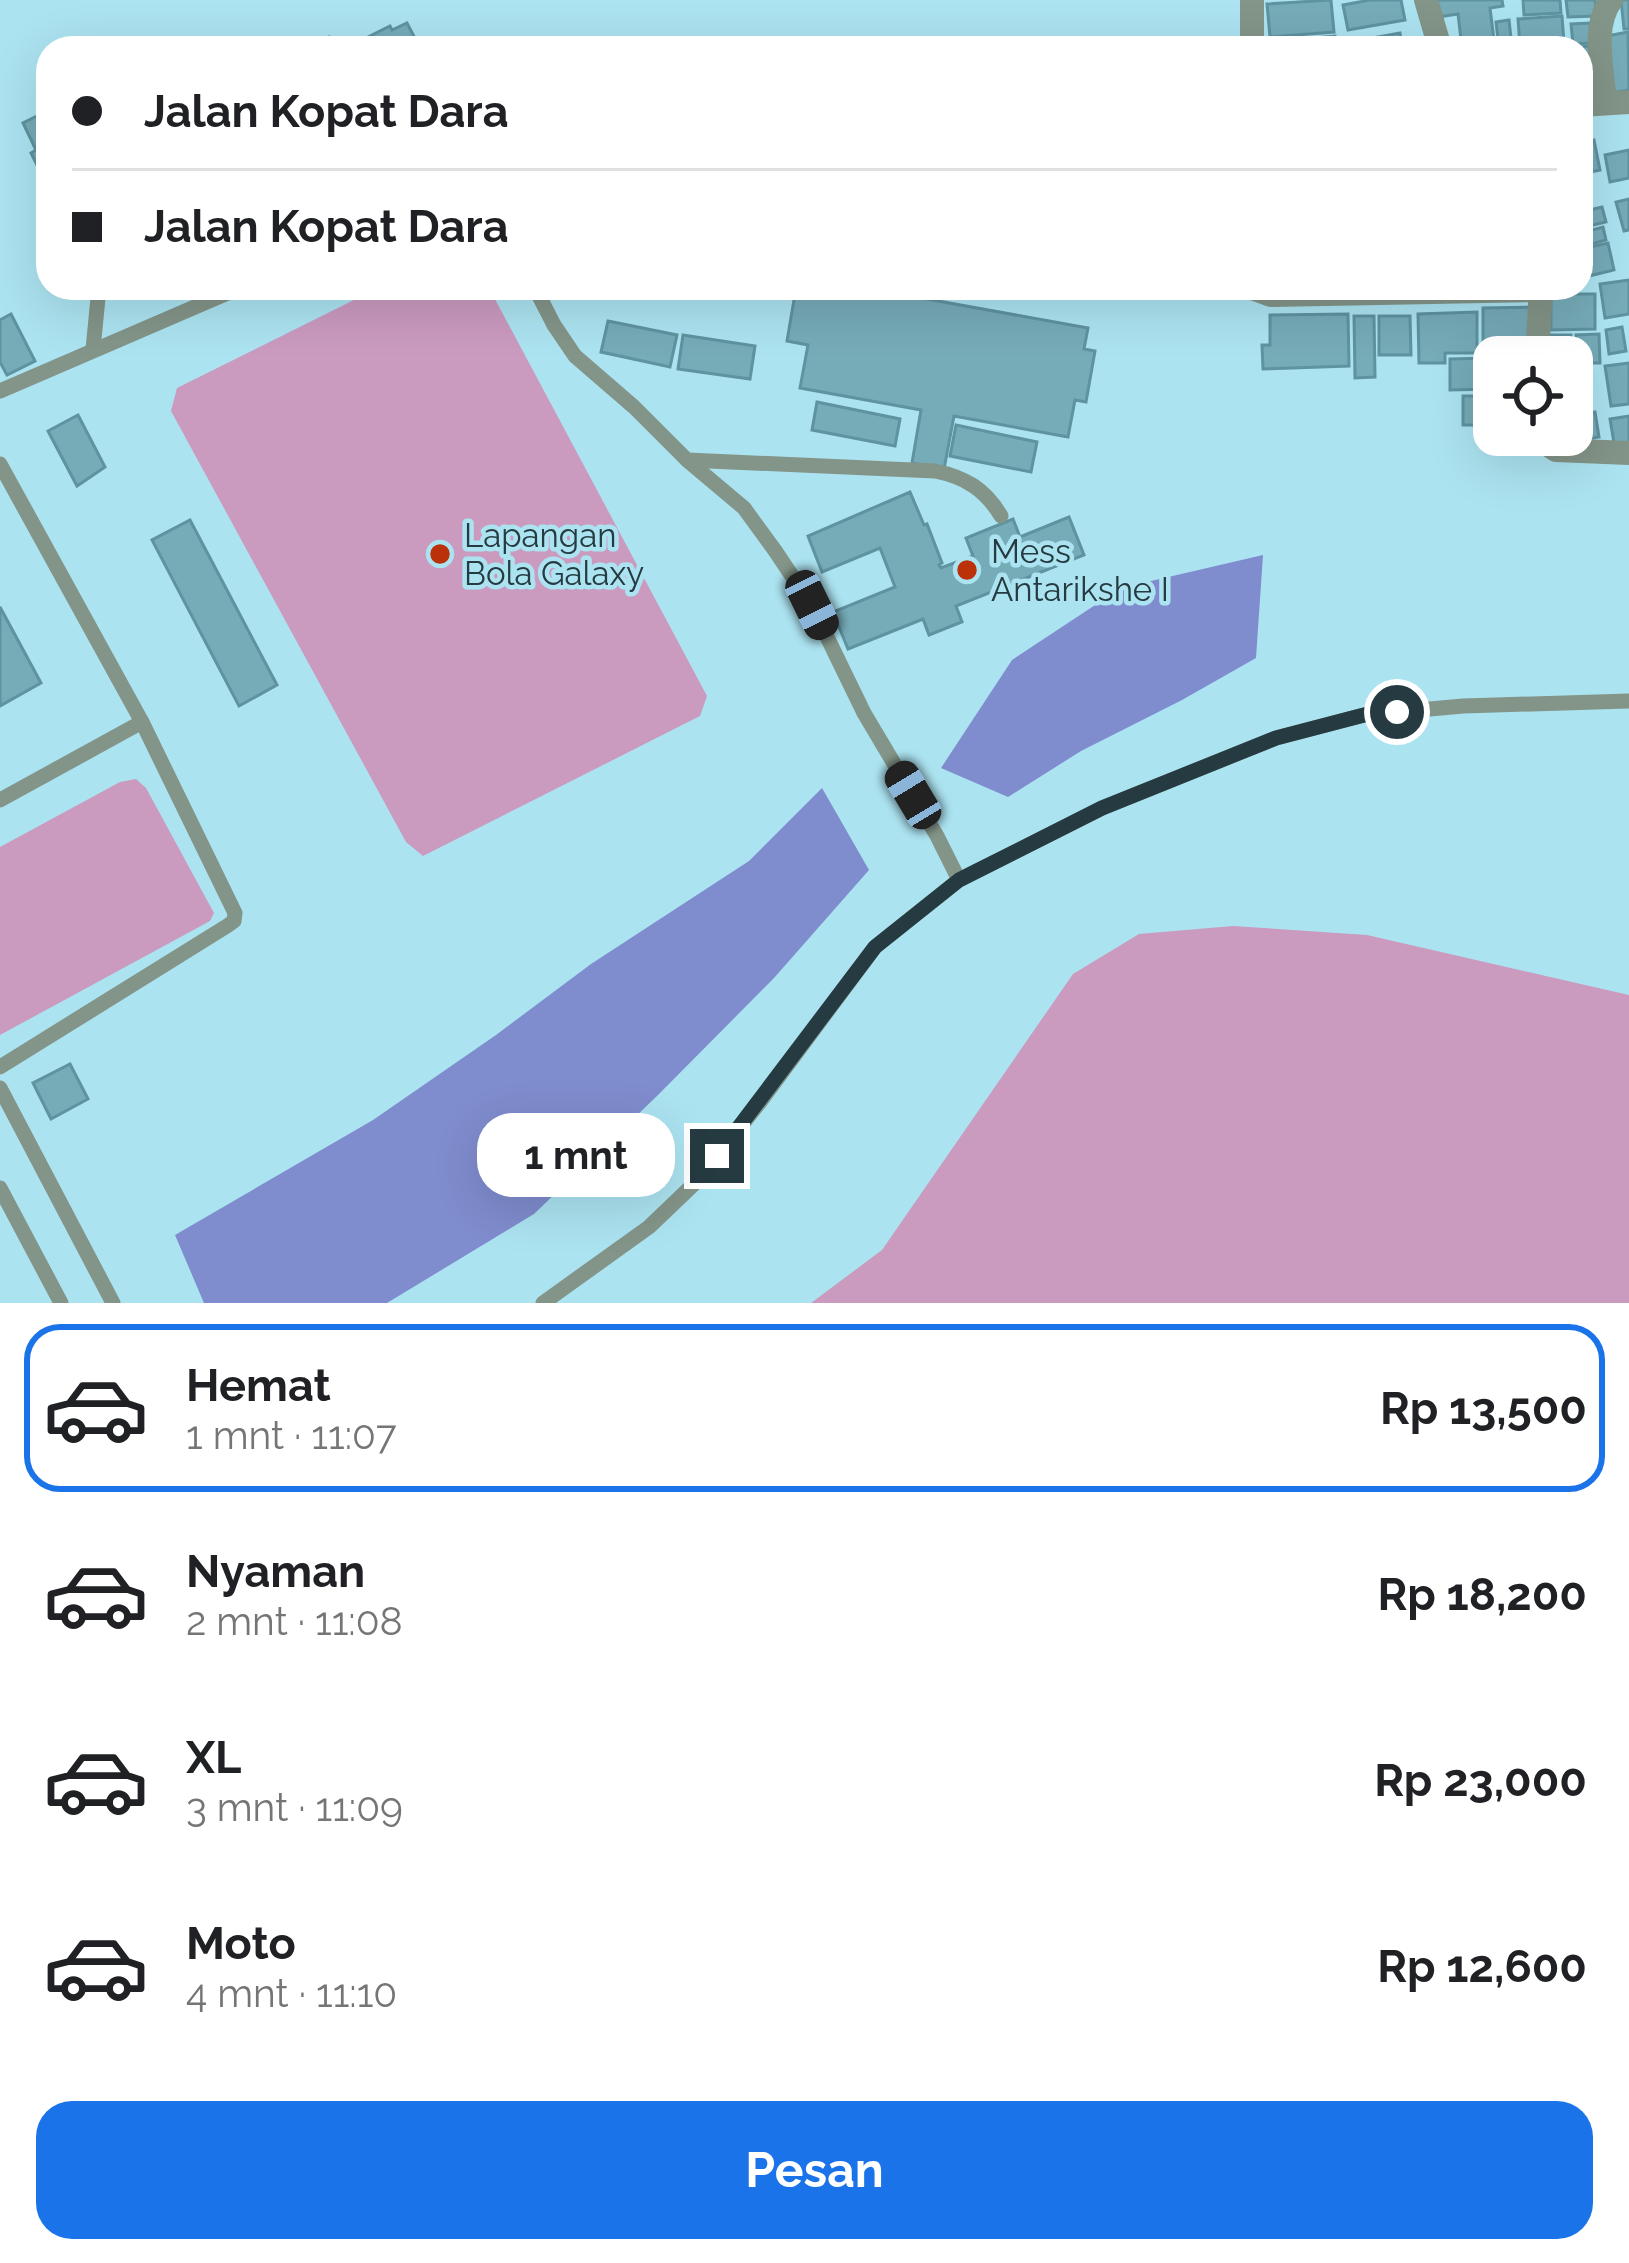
<!DOCTYPE html>
<html lang="id">
<meta charset="utf-8">
<style>
:root{--surface:#fff;--page:#f2f2f2;--text:#202124;--muted:#757577;--line:#e0e0e0;--accent:#1a73e8}
body{margin:0;font-family:Raleway,sans-serif;background:var(--page);color:var(--text);height:100vh;display:flex;flex-direction:column;font-size:45px;white-space:nowrap}
*{box-sizing:border-box;margin:0}
p{font-size:39px;color:var(--muted)}
.icon{flex:none;width:66px;height:66px;fill:none;stroke:currentColor;stroke-width:2;stroke-linecap:round;stroke-linejoin:round}
.map{position:relative;height:1303px;overflow:hidden}
.details{display:flex;flex-direction:column;background:var(--surface);flex:1}
.details>*{flex:none}
.guide{position:absolute;left:36px;top:36px;width:1557px;height:264px;border-radius:36px;box-shadow:0 12px 48px #0002;display:grid;align-content:center;height:264px;padding:0 36px;background:var(--surface)}
.fabs{position:absolute;left:1473px;top:336px;display:grid;gap:24px}
.fabs a{display:grid;place-items:center;width:120px;height:120px;border-radius:24px;background:var(--surface);box-shadow:0 12px 48px #0002;font-size:60px}
.end{position:absolute;width:54px;height:54px;margin:-27px;border:15px solid #253b41;background:#fff;box-shadow:0 0 0 6px #fff}
.from{border-radius:50%}
.bubble{position:absolute;height:84px;border-radius:36px;background:var(--surface);box-shadow:0 12px 48px #0002;font-size:39px;font-weight:700;line-height:84px;text-align:center}
.car{position:absolute;width:36px;height:72px;margin:-36px -18px;border-radius:15px;box-shadow:0 0 9px 3px #0007;background:linear-gradient(#222 24%,#8ab4d8 0 40%,#222 0 76%,#8ab4d8 0 86%,#222 0)}
.guide b{display:flex;align-items:center;gap:42px;height:114px;font-size:45px}
.guide b+b{border-top:3px solid var(--line)}
.guide i{width:30px;height:30px;background:var(--text)}
ul{padding:21px 0 0;list-style:none}
li{display:flex;align-items:center;gap:36px;height:168px;margin:0 24px 18px;padding:0 12px;border:6px solid transparent;border-radius:36px}
li div{flex:1}
li b{display:block;font-size:45px}
li em{font-style:normal;font-weight:700}
li.current{border-color:var(--accent)}
li>.icon{width:108px;height:108px;stroke-width:1.5}
.primary-button{display:flex;gap:24px;margin-top:auto;padding:24px 36px}
.primary-button a{flex:1;height:138px;border-radius:36px;background:var(--accent);color:#fff;font-size:48px;font-weight:700;line-height:138px;text-align:center}
.map>svg:first-child{display:block}
</style>
<div class="map">
<svg width="1629" height="1303" viewBox="0 0 1629 1303">
<rect width="100%" height="100%" fill="#ace3f1"/>
<g fill="#ca9abf">
<polygon points="378,288 489,288 707,696 700,716 423,856 406,842 171,411 177,388"/>
<polygon points="136,779 146,788 214,913 210,921 0,1035 0,847 120,782"/>
<polygon points="1233,926 1367,935 1629,995 1629,1303 811,1303 882,1250 1073,974 1139,934"/>
</g>
<g fill="#7f8ccd">
<polygon points="1263,555 1256,658 1182,700 1081,751 1008,797 941,768 1012,660 1121,588"/>
<polygon points="822,788 869,870 774,978 657,1096 534,1214 387,1303 204,1303 175,1235 373,1120 496,1035 591,964 749,861"/>
</g>
<g fill="#76abb8" stroke="#5e939f" stroke-width="3">
<polygon points="1331,0 1334,32 1270,37 1267,4"/>
<polygon points="1370,0 1401,0 1405,20 1348,30 1343,5"/>
<polygon points="1436,0 1502,0 1503,6 1490,8 1495,48 1462,48 1458,14 1438,17"/>
<polygon points="1523,0 1560,0 1561,13 1524,15"/>
<polygon points="1566,0 1595,0 1597,16 1568,17"/>
<polygon points="1621,0 1629,0 1629,29 1624,29"/>
<polygon points="1562,16 1564,43 1520,46 1518,19"/>
<polygon points="1509,20 1512,47 1499,48 1496,22"/>
<polygon points="407,23 420,48 346,48 390,26 392,30"/>
<polygon points="1591,23 1592,43 1573,44 1571,24"/>
<polygon points="1628,32 1629,90 1611,93 1602,37"/>
<polygon points="1400,33 1403,48 1346,48 1345,43"/>
<polygon points="1335,36 1336,48 1278,48 1277,41"/>
<polygon points="329,37 334,48 307,48"/>
<polygon points="1590,46 1593,92 1581,93 1581,48 1563,48"/>
<polygon points="39,115 48,134 48,187 31,153 36,150 23,123"/>
<polygon points="1594,140 1600,170 1581,174 1581,142"/>
<polygon points="1629,150 1629,178 1610,182 1605,155"/>
<polygon points="1629,199 1629,230 1624,231 1616,202"/>
<polygon points="1602,207 1606,222 1581,228 1581,212"/>
<polygon points="1603,227 1606,240 1581,247 1581,233"/>
<polygon points="1608,243 1614,270 1581,278 1581,249"/>
<polygon points="1629,280 1629,314 1605,318 1600,284"/>
<polygon points="708,288 764,288 763,298"/>
<polygon points="818,288 866,288 1088,328 1084,349 1095,351 1086,402 1075,400 1068,437 954,416 944,469 912,463 921,410 800,388 808,345 787,341 795,294 816,298"/>
<polygon points="1551,294 1595,294 1595,329 1551,330"/>
<polygon points="1534,307 1535,347 1483,348 1483,308"/>
<polygon points="1477,312 1477,353 1445,353 1445,363 1419,363 1418,314"/>
<polygon points="11,314 35,361 7,375 0,362 0,320"/>
<polygon points="1348,314 1349,366 1263,369 1262,345 1270,345 1270,315"/>
<polygon points="1354,316 1374,316 1375,377 1355,378"/>
<polygon points="1379,316 1410,316 1411,355 1379,355"/>
<polygon points="608,321 677,335 670,367 601,352"/>
<polygon points="1622,327 1626,351 1609,354 1606,330"/>
<polygon points="1599,334 1600,363 1577,363 1576,335"/>
<polygon points="683,335 755,346 750,379 678,369"/>
<rect x="1548" y="335" width="23" height="22"/>
<polygon points="1493,358 1494,389 1450,390 1450,359"/>
<polygon points="1629,363 1629,404 1611,406 1605,366"/>
<rect x="1463" y="396" width="31" height="29"/>
<polygon points="817,402 900,419 895,446 812,430"/>
<polygon points="1595,412 1599,437 1554,444 1553,435 1572,435 1572,416"/>
<polygon points="78,415 105,467 77,486 48,431"/>
<polygon points="1629,416 1629,447 1615,449 1610,419"/>
<polygon points="956,425 1037,442 1031,472 950,456"/>
<polygon points="910,492 924,525 927,524 942,563 939,565 941,568 973,556 966,538 1013,519 1020,537 1069,517 1084,555 956,606 962,622 929,635 923,619 848,649 833,612 895,587 880,548 822,572 808,536"/>
<polygon points="190,520 277,685 239,706 152,540"/>
<polygon points="0,607 41,683 0,706"/>
<polygon points="70,1064 88,1099 51,1119 33,1083"/>
</g>
<g fill="none" stroke-linecap="round" stroke-linejoin="round">
<g stroke="#839488" stroke-width="15">
<polyline points="535,288 554,325 575,356 634,407 687,460 744,508 776,552 812,606 864,713 937,836 959,880"/>
<polyline points="93,349 99,288"/>
<polyline points="0,391 239,288"/>
<path d="M687 460 935 471C965 477 985 489 1001 516"/>
<polyline points="0,464 142,722 235,913 234,921 227,926 0,1067"/>
<polyline points="0,800 142,722"/>
<polyline points="0,1088 113,1303"/>
<polyline points="0,1188 61,1303"/>
<polyline points="543,1303 649,1227 696,1182 760,1102 875,947 959,880 1102,808 1276,738 1364,715 1463,706 1629,701"/>
</g>
<g stroke="#839488" stroke-width="24">
<polyline points="1252,0 1252,48"/>
<polyline points="1426,0 1440,48"/>
<path d="M1605 103C1603 71 1591 27 1611 0"/>
<polyline points="1581,105 1629,102"/>
<polyline points="1252,288 1271,295 1541,290"/>
<polyline points="1537,357 1541,288"/>
<polyline points="1539,435 1541,440 1556,450 1629,453"/>
</g>
</g>
<g fill="none" stroke-linecap="round" stroke-linejoin="round">
<polyline stroke="#253b41" stroke-width="15" points="717,1156 875,947 959,880 1102,808 1276,738 1364,715 1397,712"/>
</g>
<g fill="#bb3109" stroke="#ace3f1" stroke-width="4.5">
<circle cx="440" cy="554" r="12"/>
<circle cx="967" cy="570" r="12"/>
</g>
<g text-anchor="middle" stroke-width="9" stroke-linejoin="round" paint-order="stroke">
<g font-size="33" fill="#253b41" stroke="#ace3f1" text-anchor="start">
<text x="464" y="547">Lapangan<tspan x="464" dy="38">Bola Galaxy</tspan></text>
<text x="991" y="563">Mess<tspan x="991" dy="38">Antarikshe I</tspan></text>
</g>
</g>
</svg>
<div class="fabs">
<a><svg class="icon" aria-label="locate" viewBox="0 0 24 24"><circle cx="12" cy="12" r="6"/><path d="M12 2v4M12 18v4M2 12h4M18 12h4"/></svg></a>
</div>
<i class="end from" style="left:1397px;top:712px"></i>
<i class="end" style="left:717px;top:1156px"></i>
<div class="bubble" style="left:477px;top:1113px;width:198px">1 mnt</div>
<i class="car" style="left:812px;top:605px;rotate:154deg"></i>
<i class="car" style="left:913px;top:795px;rotate:329deg"></i>
<div class="guide">
<b><i class="from"></i>Jalan Kopat Dara</b>
<b><i></i>Jalan Kopat Dara</b>
</div>
</div>
<section class="details">
<ul>
<li class="current"><svg class="icon" aria-label="car" viewBox="0 0 24 24"><path d="M5 17H2v-5l4-1 3-4h7l3 4 3 1v5h-3M9 17h6M6 11h13"/><circle cx="7" cy="17" r="2"/><circle cx="17" cy="17" r="2"/></svg><div><b>Hemat</b><p>1 mnt · 11:07</p></div><em>Rp 13,500</em></li>
<li><svg class="icon" aria-label="car" viewBox="0 0 24 24"><path d="M5 17H2v-5l4-1 3-4h7l3 4 3 1v5h-3M9 17h6M6 11h13"/><circle cx="7" cy="17" r="2"/><circle cx="17" cy="17" r="2"/></svg><div><b>Nyaman</b><p>2 mnt · 11:08</p></div><em>Rp 18,200</em></li>
<li><svg class="icon" aria-label="car" viewBox="0 0 24 24"><path d="M5 17H2v-5l4-1 3-4h7l3 4 3 1v5h-3M9 17h6M6 11h13"/><circle cx="7" cy="17" r="2"/><circle cx="17" cy="17" r="2"/></svg><div><b>XL</b><p>3 mnt · 11:09</p></div><em>Rp 23,000</em></li>
<li><svg class="icon" aria-label="car" viewBox="0 0 24 24"><path d="M5 17H2v-5l4-1 3-4h7l3 4 3 1v5h-3M9 17h6M6 11h13"/><circle cx="7" cy="17" r="2"/><circle cx="17" cy="17" r="2"/></svg><div><b>Moto</b><p>4 mnt · 11:10</p></div><em>Rp 12,600</em></li>
</ul>
<div class="primary-button"><a>Pesan</a></div>
</section>
